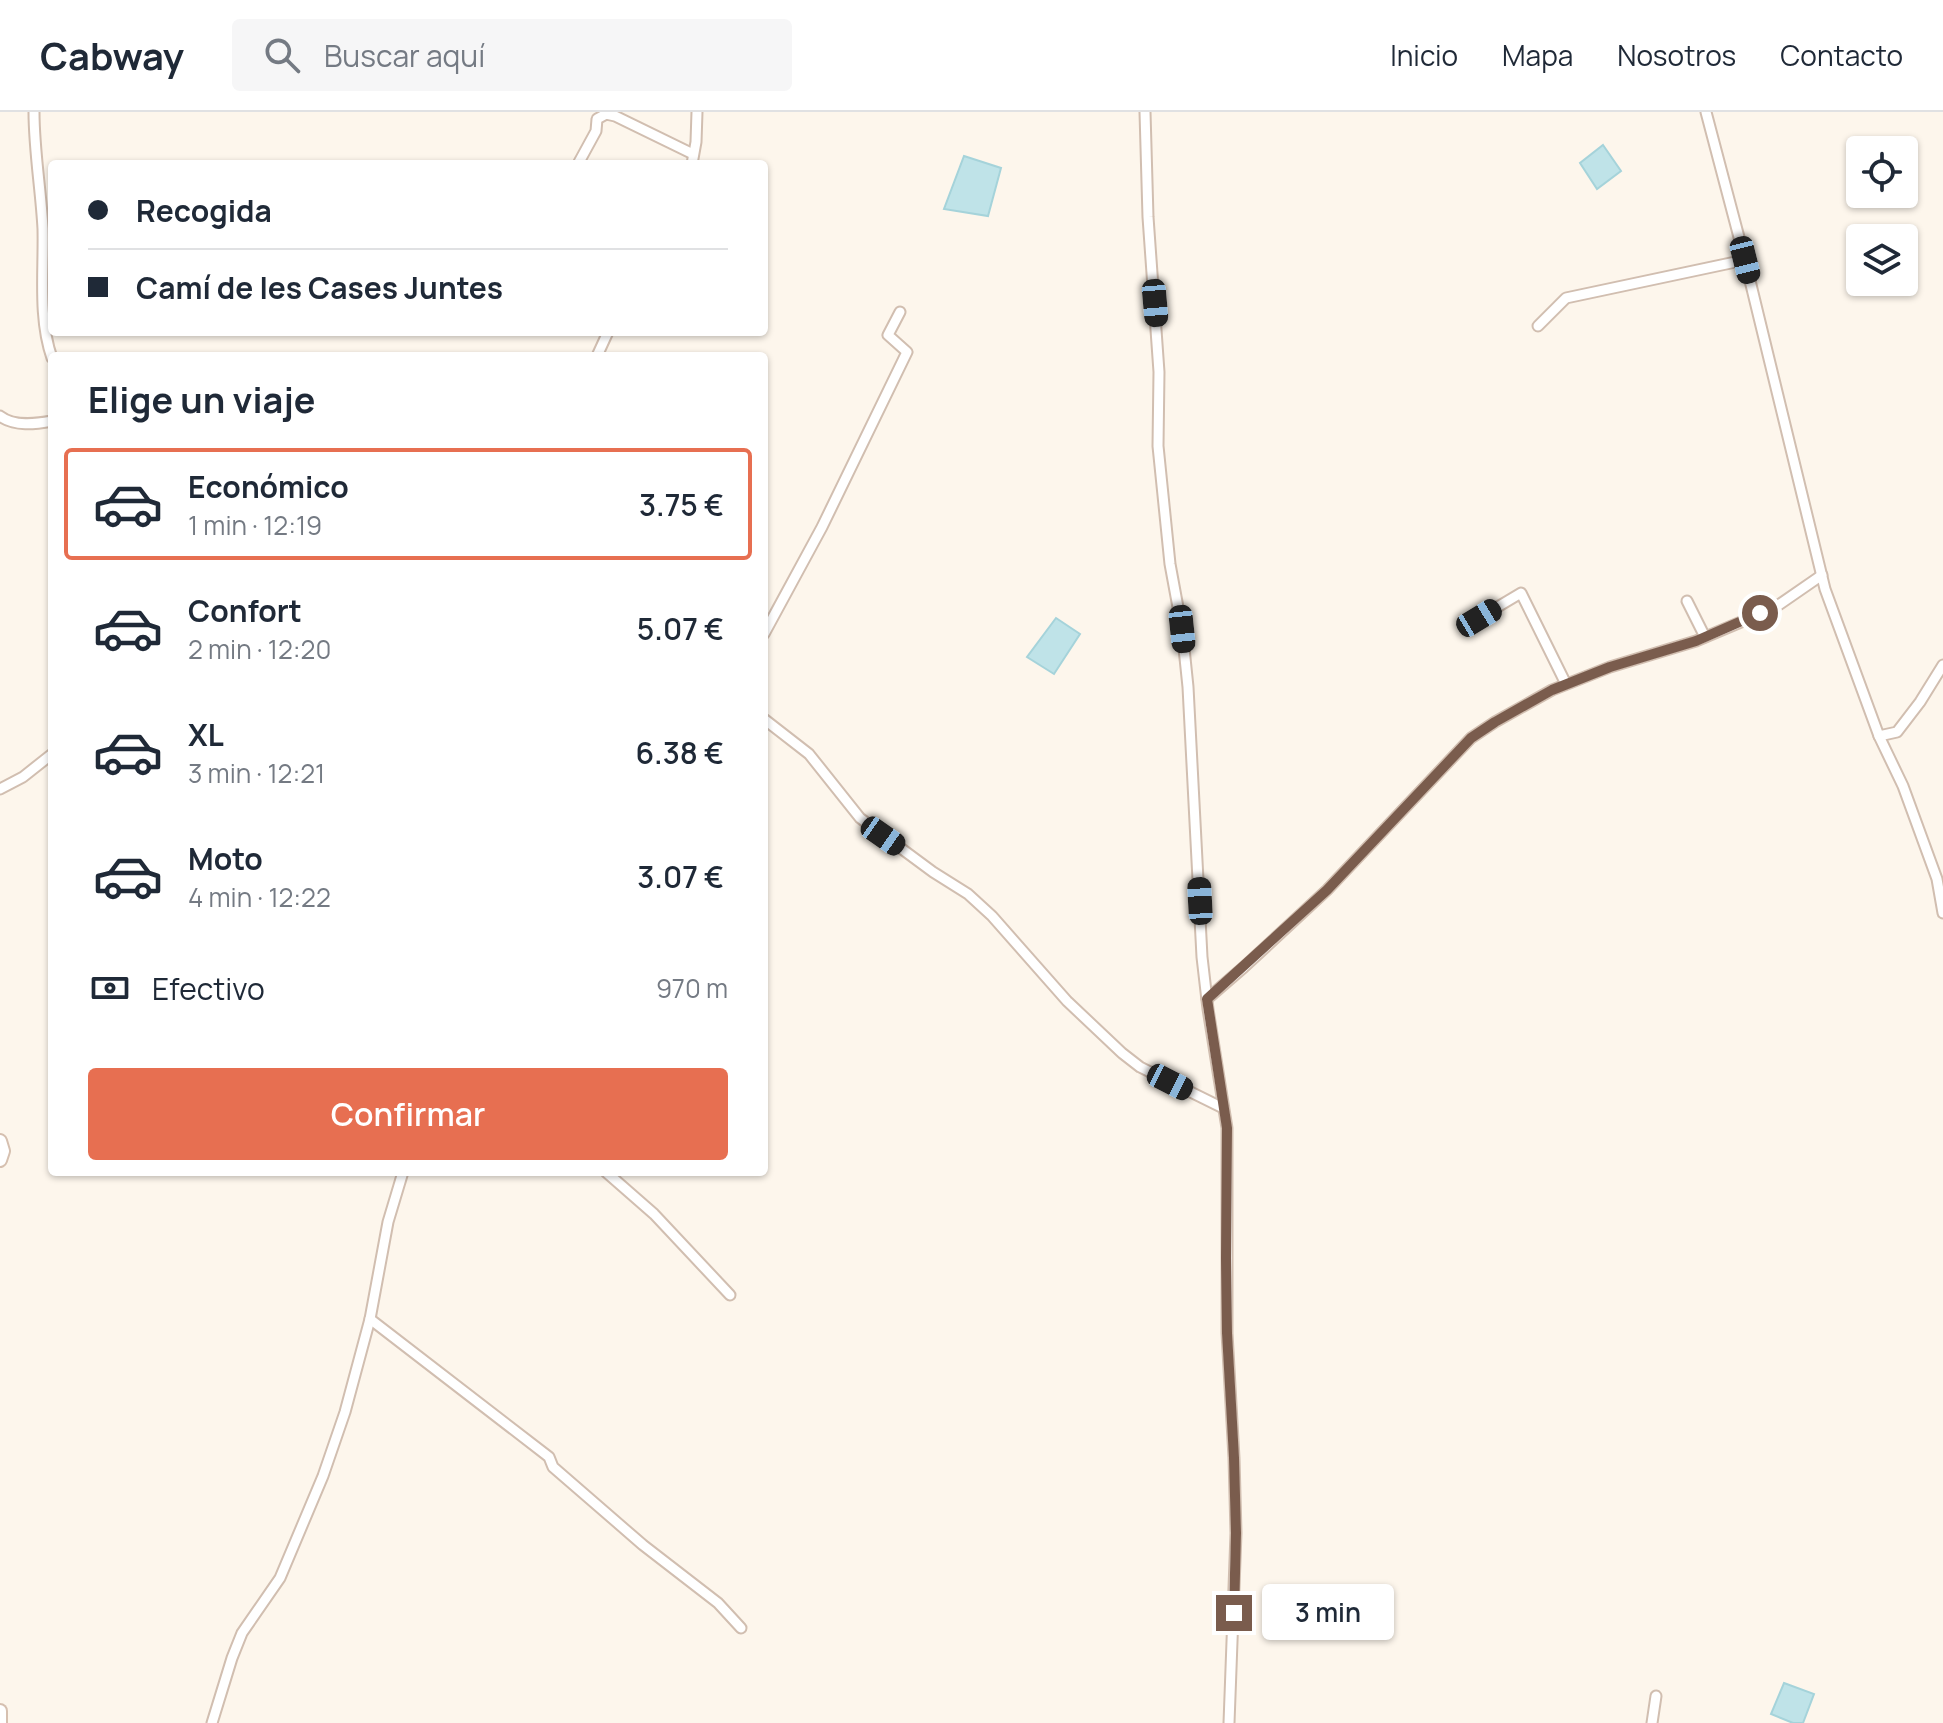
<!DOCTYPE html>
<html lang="es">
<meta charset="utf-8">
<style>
:root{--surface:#fff;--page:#f6f6f7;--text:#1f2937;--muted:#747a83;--line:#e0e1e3;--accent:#e76f51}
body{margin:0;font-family:Manrope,sans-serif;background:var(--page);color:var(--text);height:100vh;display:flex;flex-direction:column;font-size:30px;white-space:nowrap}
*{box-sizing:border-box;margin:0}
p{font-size:26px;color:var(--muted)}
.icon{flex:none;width:44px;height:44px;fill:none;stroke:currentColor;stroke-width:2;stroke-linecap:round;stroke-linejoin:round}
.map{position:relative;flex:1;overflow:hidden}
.side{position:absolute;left:48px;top:240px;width:720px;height:824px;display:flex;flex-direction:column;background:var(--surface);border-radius:8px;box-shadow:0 2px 6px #0004}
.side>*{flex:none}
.top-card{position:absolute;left:48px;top:48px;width:720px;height:176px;border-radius:8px;box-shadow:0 2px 6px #0004;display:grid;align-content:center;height:176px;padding:0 40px;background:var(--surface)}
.controls{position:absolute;left:1846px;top:24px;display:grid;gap:16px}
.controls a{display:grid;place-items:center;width:72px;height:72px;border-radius:8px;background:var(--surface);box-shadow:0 2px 6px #0004;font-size:40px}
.end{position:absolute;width:36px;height:36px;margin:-18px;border:10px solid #7a5c4d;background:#fff;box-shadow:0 0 0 4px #fff}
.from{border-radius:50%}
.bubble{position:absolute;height:56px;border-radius:8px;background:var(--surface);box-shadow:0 2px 6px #0004;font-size:26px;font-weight:600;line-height:56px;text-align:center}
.car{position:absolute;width:24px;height:48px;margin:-24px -12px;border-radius:10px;box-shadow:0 0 6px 2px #0007;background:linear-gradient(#222 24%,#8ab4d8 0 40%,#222 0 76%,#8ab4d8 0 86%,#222 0)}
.top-card b{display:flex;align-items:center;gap:28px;height:76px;font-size:30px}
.top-card b+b{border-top:2px solid var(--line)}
.top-card i{width:20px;height:20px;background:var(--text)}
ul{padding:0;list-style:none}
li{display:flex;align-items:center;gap:24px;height:112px;margin:0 16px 12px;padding:0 24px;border:4px solid transparent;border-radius:8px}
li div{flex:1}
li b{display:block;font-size:30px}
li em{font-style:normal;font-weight:600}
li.active{border-color:var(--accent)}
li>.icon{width:72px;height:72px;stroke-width:1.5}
h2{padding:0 40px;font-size:36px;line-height:96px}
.pay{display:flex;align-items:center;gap:20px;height:88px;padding:0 40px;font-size:30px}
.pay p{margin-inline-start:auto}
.button{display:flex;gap:16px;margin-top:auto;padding:16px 40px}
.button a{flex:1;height:92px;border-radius:8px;background:var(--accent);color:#fff;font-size:32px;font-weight:600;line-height:92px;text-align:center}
header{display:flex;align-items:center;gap:48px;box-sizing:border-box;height:112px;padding:0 40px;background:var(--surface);border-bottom:2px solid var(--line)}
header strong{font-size:38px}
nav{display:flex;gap:44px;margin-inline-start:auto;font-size:28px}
.search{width:560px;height:72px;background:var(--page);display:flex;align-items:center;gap:20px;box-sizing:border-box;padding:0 28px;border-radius:8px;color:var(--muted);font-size:30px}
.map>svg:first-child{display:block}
</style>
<header>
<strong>Cabway</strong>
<div class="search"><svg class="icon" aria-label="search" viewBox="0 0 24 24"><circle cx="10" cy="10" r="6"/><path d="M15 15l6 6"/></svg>Buscar aquí</div>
<nav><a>Inicio</a><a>Mapa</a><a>Nosotros</a><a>Contacto</a></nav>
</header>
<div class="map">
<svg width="1943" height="1611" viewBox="0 0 1943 1611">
<rect width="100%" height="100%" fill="#fdf6ec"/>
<g fill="#bfe3e8" stroke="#a5d3da" stroke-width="2">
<polygon points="1603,33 1621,59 1597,77 1580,51"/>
<polygon points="964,44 1001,56 988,104 944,97"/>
<polygon points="1056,506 1080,522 1054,562 1027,545"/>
<polygon points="1784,1571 1814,1582 1803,1611 1793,1611 1771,1602"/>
</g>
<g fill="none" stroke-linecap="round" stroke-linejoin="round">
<defs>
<g id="minor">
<path d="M34 0C34 39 41 78 43 117 44 159 38 206 52 246"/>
<polyline points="1145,0 1148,105 1159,260 1158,334 1170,452 1182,517 1188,575 1202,845 1208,897 1227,1016 1227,1221 1234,1346 1236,1421 1229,1611"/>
<polyline points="1706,0 1745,148 1825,477 1879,624 1903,674 1937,767 1943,801"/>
<polyline points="578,52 596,19 597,7 606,2 615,4 693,42"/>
<polyline points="692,52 696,30 697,0"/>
<polyline points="1538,214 1566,186 1745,148"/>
<polyline points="597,244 608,220"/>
<path d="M0 304C14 315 36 312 52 309"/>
<polyline points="1687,489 1705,525"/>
<polyline points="1479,506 1521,481 1566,572"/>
<polyline points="764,522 822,415 907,240 888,223 900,200"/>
<polyline points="764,607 809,642 860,706 933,760 968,782 992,804 1067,889 1122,941 1140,955 1223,996"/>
<polyline points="1879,624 1897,620 1920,590 1943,553"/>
<polyline points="0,677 23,665 52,642"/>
<polyline points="1207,887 1244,855 1327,778 1471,626 1495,610 1552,578 1610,555 1696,529 1741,510 1780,492 1822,463"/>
<polyline points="606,1060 654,1102 730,1183"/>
<polyline points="370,1207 549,1345 553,1355 643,1433 718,1491 741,1516"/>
<polyline points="212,1611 232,1546 242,1521 280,1466 323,1364 345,1300 370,1207 388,1110 403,1060"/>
<polyline points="1652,1611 1656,1584"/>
</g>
<g id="secondary">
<polyline points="0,1029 3,1039 0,1048"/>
<polyline points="0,1599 0,1611"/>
</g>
</defs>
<use href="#minor" stroke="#d1beb0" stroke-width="13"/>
<use href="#secondary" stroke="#d6c0b0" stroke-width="16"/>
<use href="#minor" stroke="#fff" stroke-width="9"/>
<use href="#secondary" stroke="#fff" stroke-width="12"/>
</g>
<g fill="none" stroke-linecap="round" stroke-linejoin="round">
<polyline stroke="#7a5c4d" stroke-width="10" points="1234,1501 1236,1421 1234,1346 1227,1221 1226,1146 1227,1016 1207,887 1327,778 1471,626 1495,610 1552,578 1610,555 1696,529 1760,501"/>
</g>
</svg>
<div class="controls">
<a><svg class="icon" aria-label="locate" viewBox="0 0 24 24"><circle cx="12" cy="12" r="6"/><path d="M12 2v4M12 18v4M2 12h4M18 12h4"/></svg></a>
<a><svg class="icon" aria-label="layers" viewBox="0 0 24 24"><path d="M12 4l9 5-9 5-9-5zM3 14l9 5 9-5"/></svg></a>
</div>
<i class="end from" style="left:1760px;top:501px"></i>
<i class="end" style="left:1234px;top:1501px"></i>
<div class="bubble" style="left:1262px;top:1472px;width:132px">3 min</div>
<i class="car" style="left:1745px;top:148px;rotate:166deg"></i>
<i class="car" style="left:1155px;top:191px;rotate:175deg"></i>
<i class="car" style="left:1479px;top:506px;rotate:59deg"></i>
<i class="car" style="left:1182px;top:517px;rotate:174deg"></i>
<i class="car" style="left:883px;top:724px;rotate:125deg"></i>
<i class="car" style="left:1200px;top:789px;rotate:357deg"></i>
<i class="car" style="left:1170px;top:970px;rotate:117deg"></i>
<div class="top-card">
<b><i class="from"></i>Recogida</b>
<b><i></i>Camí de les Cases Juntes</b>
</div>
<section class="side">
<h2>Elige un viaje</h2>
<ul>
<li class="active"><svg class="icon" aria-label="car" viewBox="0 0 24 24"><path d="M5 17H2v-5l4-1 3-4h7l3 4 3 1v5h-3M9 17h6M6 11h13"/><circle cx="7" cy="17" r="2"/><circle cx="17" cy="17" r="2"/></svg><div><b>Económico</b><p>1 min · 12:19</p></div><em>3.75 €</em></li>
<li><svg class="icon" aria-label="car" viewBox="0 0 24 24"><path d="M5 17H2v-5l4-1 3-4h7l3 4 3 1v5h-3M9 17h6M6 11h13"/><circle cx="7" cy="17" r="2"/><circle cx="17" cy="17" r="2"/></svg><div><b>Confort</b><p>2 min · 12:20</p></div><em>5.07 €</em></li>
<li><svg class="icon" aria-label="car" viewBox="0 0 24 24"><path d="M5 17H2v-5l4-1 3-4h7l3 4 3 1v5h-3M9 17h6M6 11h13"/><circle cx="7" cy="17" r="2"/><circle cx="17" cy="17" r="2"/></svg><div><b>XL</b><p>3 min · 12:21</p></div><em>6.38 €</em></li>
<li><svg class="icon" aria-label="car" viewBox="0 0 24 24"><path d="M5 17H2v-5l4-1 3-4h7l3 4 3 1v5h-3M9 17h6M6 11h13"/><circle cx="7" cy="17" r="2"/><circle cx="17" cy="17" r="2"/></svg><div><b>Moto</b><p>4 min · 12:22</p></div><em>3.07 €</em></li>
</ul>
<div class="pay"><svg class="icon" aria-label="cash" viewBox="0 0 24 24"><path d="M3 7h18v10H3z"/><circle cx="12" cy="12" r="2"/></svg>Efectivo<p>970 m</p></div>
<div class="button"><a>Confirmar</a></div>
</section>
</div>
